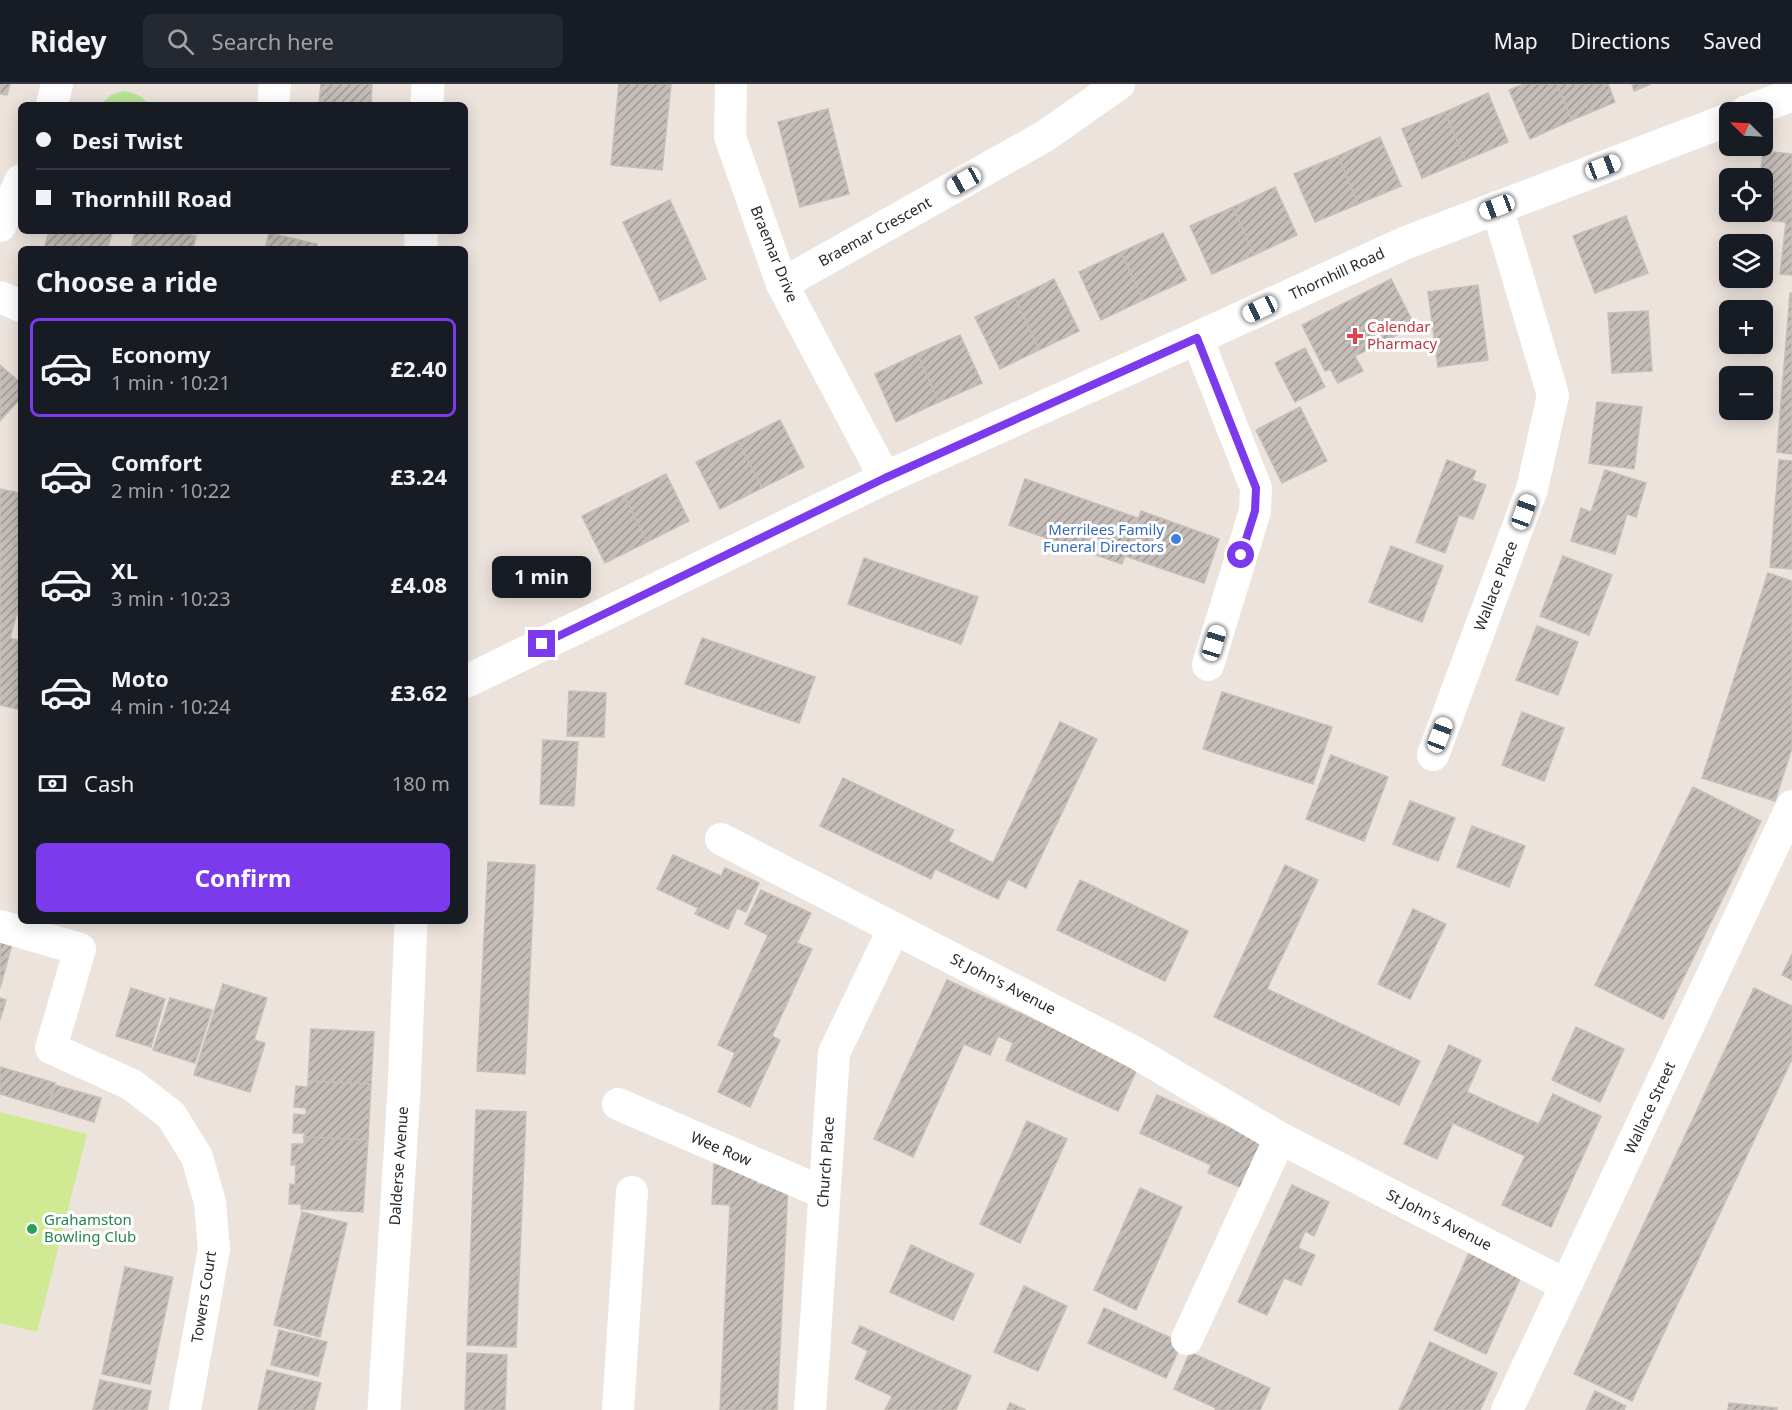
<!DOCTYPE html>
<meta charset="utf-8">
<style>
:root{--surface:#171b24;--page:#242831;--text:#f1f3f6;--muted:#9ea1a6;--line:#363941;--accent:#7c3aed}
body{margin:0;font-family:"Noto Sans",sans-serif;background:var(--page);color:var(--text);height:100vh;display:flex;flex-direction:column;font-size:22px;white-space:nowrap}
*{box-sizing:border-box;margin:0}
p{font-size:20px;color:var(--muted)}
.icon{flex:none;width:33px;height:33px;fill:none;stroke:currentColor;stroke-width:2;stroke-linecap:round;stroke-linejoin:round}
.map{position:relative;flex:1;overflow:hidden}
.details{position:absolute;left:18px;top:162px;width:450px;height:678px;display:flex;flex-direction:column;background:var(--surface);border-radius:9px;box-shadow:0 3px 15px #0003}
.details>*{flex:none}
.hud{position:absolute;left:18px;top:18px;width:450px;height:132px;border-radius:9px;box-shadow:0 3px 15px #0003;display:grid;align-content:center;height:132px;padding:0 18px;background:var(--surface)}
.needle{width:39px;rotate:294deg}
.buttons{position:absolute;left:1719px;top:18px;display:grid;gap:12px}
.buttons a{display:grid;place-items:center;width:54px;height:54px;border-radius:9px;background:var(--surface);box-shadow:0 3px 15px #0003;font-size:30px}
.end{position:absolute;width:27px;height:27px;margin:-14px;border:8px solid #7c3aed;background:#fff;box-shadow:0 0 0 3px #fff}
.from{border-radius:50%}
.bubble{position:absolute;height:42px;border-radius:9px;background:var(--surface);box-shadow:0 3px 15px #0003;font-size:20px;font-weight:700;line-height:42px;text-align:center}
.car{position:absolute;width:18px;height:36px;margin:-18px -9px;border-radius:8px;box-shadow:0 0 4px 2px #0007;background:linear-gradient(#fff 24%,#345 0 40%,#fff 0 76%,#345 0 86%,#fff 0)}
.hud b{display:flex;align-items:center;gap:21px;height:57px;font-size:22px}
.hud b+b{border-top:2px solid var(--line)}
.hud i{width:15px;height:15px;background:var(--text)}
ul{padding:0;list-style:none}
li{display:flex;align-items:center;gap:18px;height:99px;margin:0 12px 9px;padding:0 6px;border:3px solid transparent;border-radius:9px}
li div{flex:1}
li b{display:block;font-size:22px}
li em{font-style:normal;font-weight:700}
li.active{border-color:var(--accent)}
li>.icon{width:54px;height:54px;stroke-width:1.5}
h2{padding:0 18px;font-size:27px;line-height:72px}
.pay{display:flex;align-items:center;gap:15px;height:66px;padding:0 18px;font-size:22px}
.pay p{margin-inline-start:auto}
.cta{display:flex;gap:12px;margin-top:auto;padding:12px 18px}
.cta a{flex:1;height:69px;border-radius:9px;background:var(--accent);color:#fff;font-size:24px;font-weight:700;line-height:69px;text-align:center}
header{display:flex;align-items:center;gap:36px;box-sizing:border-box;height:84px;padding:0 30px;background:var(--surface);border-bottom:2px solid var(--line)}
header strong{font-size:28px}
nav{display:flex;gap:33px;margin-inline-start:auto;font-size:21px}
.search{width:420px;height:54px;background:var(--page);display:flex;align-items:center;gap:15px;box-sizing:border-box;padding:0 21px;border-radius:9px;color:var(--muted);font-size:22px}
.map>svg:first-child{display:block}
</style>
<header>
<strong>Ridey</strong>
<div class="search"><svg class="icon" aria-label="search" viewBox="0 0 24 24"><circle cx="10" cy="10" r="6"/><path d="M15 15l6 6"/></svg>Search here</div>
<nav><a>Map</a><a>Directions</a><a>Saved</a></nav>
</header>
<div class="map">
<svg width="1792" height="1326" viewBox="0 0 1792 1326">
<defs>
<pattern id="building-hatch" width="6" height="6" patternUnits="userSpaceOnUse" patternTransform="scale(1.5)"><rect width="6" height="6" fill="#c4bdb8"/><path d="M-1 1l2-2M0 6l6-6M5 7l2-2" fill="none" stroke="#9f9a96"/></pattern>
</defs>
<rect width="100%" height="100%" fill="#ece3dc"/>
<path fill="#b9e398" d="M123 7C135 9 142 11 149 21H100L111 11Z"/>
<polygon fill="#cfea93" points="0,1028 87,1050 37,1248 0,1239"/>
<g fill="url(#building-hatch)" stroke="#c7bfb5" stroke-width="1.5">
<polygon points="0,0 10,0 7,11 0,10"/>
<polygon points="321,0 372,0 371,21 312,21 319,20"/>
<polygon points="619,0 671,0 662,86 611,81"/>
<polygon points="1524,0 1557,0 1572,36 1530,55 1509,6"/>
<polygon points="1557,0 1608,0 1615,18 1572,36"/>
<polygon points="1632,0 1651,0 1634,7"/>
<polygon points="1488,9 1508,58 1465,76 1445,28"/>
<polygon points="828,25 849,110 800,123 778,38"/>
<polygon points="1445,28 1465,76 1422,94 1402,45"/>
<polygon points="1380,53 1401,102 1358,120 1338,72"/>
<polygon points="1763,67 1792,70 1792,191 1780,190 1786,138 1765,136 1768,114 1762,114 1762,94 1760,94"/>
<polygon points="1338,72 1358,120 1315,138 1294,90"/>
<polygon points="1275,103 1297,151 1254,171 1233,123"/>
<polygon points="670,116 706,195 660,217 623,138"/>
<polygon points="1233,123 1254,171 1212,190 1190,142"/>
<polygon points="1626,132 1648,189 1595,209 1573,152"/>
<polygon points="49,147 113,147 107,165 44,165"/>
<polygon points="135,147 175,147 196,152 193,165 131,165"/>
<polygon points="269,149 317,160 316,165 265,165"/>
<polygon points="1163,149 1186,196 1143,216 1121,168"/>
<polygon points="1121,168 1143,216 1101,236 1079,188"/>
<polygon points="1054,195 1079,247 1039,266 1015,214"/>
<polygon points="1391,195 1415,242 1355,272 1363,287 1338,299 1330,285 1325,287 1302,241"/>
<polygon points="1478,201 1488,276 1438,283 1428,208"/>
<polygon points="1790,209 1792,209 1792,370 1777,368"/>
<polygon points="1015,214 1039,266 1000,285 975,233"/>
<polygon points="1648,227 1652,287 1612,289 1608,229"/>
<polygon points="960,251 982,299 939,318 917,270"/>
<polygon points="1305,264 1325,303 1295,318 1275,279"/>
<polygon points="917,270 939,318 896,338 875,290"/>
<polygon points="0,281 21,299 21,314 0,337"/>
<polygon points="1597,318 1642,323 1634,385 1589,379"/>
<polygon points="1300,323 1327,377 1282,399 1256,346"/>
<polygon points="780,336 804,383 762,404 738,357"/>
<polygon points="738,357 762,404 720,425 696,378"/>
<polygon points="1447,376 1476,387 1472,396 1486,401 1473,435 1459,431 1445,469 1416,458"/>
<polygon points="1779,376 1792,377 1792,485 1770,483"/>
<polygon points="1605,386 1646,399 1636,433 1627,430 1615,470 1571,457 1581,424 1591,428"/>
<polygon points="666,390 689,437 647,458 624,411"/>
<polygon points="1025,395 1138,434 1122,480 1009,441"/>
<polygon points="0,405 21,409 21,527 16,532 10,554 21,557 21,626 0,621"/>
<polygon points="624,411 647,458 605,479 582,432"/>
<polygon points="1141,427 1219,455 1204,499 1125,472"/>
<polygon points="1391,462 1443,482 1422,538 1369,518"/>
<polygon points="1563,472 1612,491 1589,551 1540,532"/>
<polygon points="864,474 978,513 961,560 848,520"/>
<polygon points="1768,489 1792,497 1792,664 1775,717 1702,694"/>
<polygon points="1537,542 1578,558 1558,611 1516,596"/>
<polygon points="702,554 815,593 799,639 685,600"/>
<polygon points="569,607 606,609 604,653 567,652"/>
<polygon points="1222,608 1332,643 1313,700 1203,665"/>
<polygon points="1522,628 1564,644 1544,697 1502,681"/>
<polygon points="1060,638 1097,655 1026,804 1008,795 998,815 935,785 931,795 820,742 843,694 954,746 948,757 993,779"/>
<polygon points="543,656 578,658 574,722 540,720"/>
<polygon points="1331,671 1388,693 1364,757 1306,735"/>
<polygon points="1693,703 1761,737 1663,935 1595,901"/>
<polygon points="1410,717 1455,734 1438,777 1393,760"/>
<polygon points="1472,742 1525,762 1509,803 1457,783"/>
<polygon points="673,771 721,792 725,784 759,799 746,828 737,824 728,845 695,830 698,824 657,805"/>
<polygon points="488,778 535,781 525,990 477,987"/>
<polygon points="1285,781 1318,796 1267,905 1420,977 1399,1021 1214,933"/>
<polygon points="1080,796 1188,847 1165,897 1057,846"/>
<polygon points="761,806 811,829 797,859 812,865 772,952 780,956 750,1023 718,1008 735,969 718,961 768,851 745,840"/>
<polygon points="1413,825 1446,840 1410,915 1378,900"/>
<polygon points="0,849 14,853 0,904"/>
<polygon points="1792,870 1792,896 1782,891"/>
<polygon points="947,896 1138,983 1118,1027 1006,976 1013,959 998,952 990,971 964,960 913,1073 874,1055"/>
<polygon points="223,900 267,914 254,956 265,959 250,1008 194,991"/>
<polygon points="131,904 165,915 151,963 116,952"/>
<polygon points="1754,904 1792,922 1792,975 1632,1317 1574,1290"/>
<polygon points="0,914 6,916 0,936"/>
<polygon points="170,914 212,926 195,979 153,966"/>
<polygon points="1576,943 1624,965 1600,1018 1552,996"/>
<polygon points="311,945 374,948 371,1000 308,997"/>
<polygon points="1449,961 1481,976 1467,1008 1539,1040 1553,1010 1601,1032 1551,1143 1502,1121 1525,1072 1453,1039 1437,1075 1404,1060"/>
<polygon points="0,983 55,999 47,1024 0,1010"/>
<polygon points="308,997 371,1000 368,1056 304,1053 305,1049 293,1049 294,1030 306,1031 306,1024 294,1023 296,1002 308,1003"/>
<polygon points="55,1001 101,1014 94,1038 48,1024"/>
<polygon points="1157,1011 1264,1059 1244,1105 1208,1089 1211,1081 1140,1049"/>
<polygon points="476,1026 526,1028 516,1263 467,1261"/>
<polygon points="1027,1037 1067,1055 1020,1159 980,1140"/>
<polygon points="304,1053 368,1056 363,1128 301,1125 301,1120 289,1120 290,1100 295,1101 296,1081 291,1081 292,1060 304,1060"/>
<polygon points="714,1080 758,1082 757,1100 788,1101 777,1326 720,1326 730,1121 712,1120"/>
<polygon points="1292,1101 1329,1118 1314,1152 1305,1147 1298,1164 1315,1171 1301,1201 1284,1194 1267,1231 1238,1218"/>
<polygon points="1140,1104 1182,1123 1136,1226 1094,1206"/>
<polygon points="302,1128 347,1139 320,1253 274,1241"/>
<polygon points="911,1161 974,1190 953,1236 890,1208"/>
<polygon points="1472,1162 1524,1186 1486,1270 1434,1246"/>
<polygon points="125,1183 173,1193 150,1300 102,1290"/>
<polygon points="1024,1202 1067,1222 1038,1287 994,1268"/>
<polygon points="1104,1224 1182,1259 1166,1294 1088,1259"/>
<polygon points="860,1242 971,1292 956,1326 885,1326 892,1312 855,1295 868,1267 852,1259"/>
<polygon points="279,1246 327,1258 318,1292 271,1281"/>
<polygon points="1430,1258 1497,1289 1480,1326 1399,1326"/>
<polygon points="1190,1268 1270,1304 1260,1326 1215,1326 1216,1324 1174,1305"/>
<polygon points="467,1269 507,1271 505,1326 465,1326"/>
<polygon points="267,1286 321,1299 314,1326 258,1326"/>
<polygon points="100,1296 151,1307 147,1326 93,1326"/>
<polygon points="1595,1307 1626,1322 1624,1326 1586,1326"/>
<polygon points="1010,1319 1026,1326 1007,1326"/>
<polygon points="1729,1319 1777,1324 1777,1326 1728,1326"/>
</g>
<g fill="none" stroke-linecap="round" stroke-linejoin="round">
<g stroke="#fff" stroke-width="32">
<polyline points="731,0 730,53 782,200 885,394"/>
<polyline points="52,21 57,0"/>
<polyline points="273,21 275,0"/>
<polyline points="0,142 21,96"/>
<polyline points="782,200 1045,52 1119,0"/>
<polyline points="0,213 21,222"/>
<polyline points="1197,254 1256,404 1255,427 1208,581"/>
<polyline points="1433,671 1532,405 1553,311 1497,123"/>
<polyline points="721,755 1136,969 1280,1054 1566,1201"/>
<polyline points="0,842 80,865 51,964 132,1001 171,1031 197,1073 210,1118 214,1165 185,1326"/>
<polyline points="618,1020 824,1109"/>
<polyline points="1187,1255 1280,1054"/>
<polyline points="618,1326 632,1108"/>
<polyline points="810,1326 834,969 894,844"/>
<polyline points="1507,1326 1792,722"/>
</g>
<g stroke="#fff" stroke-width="33">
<polyline points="427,21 428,0"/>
<polyline points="1746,28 1792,11"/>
<polyline points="421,165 421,147"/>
<polyline points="465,598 885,394 1197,254 1405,159 1730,35"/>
<polyline points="384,1326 404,1007 411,837"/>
</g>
</g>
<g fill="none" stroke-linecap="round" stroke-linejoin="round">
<polyline stroke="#7c3aed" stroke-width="8" points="542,560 885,394 1197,254 1256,404 1255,427 1241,471"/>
</g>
<path fill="#e0444e" stroke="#fff" stroke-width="2" d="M1352 243h6v6h6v6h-6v6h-6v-6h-6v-6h6z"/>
<circle fill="#3f7fe0" stroke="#fff" stroke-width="2" cx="1176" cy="455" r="6"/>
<circle fill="#2e9e5b" stroke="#fff" stroke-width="2" cx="32" cy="1145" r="6"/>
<g text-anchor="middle" stroke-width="6" stroke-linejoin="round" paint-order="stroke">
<g font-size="15" fill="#2a2a2a" stroke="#fff">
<text transform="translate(875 148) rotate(-29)" y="5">Braemar Crescent</text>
<text transform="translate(774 170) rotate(68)" y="5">Braemar Drive</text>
<text transform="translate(1337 190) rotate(-25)" y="5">Thornhill Road</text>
<text transform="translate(1496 502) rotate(-69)" y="5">Wallace Place</text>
<text transform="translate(1003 900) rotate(27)" y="5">St John's Avenue</text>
<text transform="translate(1650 1024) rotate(-65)" y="5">Wallace Street</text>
<text transform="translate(721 1065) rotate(23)" y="5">Wee Row</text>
<text transform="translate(826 1078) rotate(-86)" y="5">Church Place</text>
<text transform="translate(399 1082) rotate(-86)" y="5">Dalderse Avenue</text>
<text transform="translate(1439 1136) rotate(27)" y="5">St John's Avenue</text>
<text transform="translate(204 1213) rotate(-81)" y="5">Towers Court</text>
</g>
<g font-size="15" fill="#be3a42" stroke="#fff" text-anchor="start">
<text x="1367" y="248">Calendar<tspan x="1367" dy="17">Pharmacy</tspan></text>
</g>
<g font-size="15" fill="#366cbe" stroke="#fff" text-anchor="end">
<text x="1164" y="451">Merrilees Family<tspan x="1164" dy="17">Funeral Directors</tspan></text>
</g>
<g font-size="15" fill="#27864d" stroke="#fff" text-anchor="start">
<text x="44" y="1141">Grahamston<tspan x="44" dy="17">Bowling Club</tspan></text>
</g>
</g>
</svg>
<div class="buttons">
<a><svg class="needle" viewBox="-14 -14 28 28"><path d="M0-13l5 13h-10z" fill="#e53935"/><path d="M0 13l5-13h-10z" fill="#9ea1a6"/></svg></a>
<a><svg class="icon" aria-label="locate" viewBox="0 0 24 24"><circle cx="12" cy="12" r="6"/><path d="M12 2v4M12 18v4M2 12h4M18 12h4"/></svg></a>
<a><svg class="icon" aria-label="layers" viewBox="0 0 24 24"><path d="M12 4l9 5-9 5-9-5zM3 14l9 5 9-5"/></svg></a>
<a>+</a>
<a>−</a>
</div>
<i class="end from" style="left:1241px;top:471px"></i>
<i class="end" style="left:542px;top:560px"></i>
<div class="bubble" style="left:492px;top:472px;width:99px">1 min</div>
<i class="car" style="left:1603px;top:83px;rotate:69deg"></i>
<i class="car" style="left:964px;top:97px;rotate:241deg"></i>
<i class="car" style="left:1497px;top:123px;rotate:249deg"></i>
<i class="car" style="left:1260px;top:225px;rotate:245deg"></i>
<i class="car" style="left:1524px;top:428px;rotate:20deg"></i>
<i class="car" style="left:1214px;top:559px;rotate:17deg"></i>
<i class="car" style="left:1440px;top:651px;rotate:21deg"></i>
<div class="hud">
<b><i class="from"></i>Desi Twist</b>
<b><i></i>Thornhill Road</b>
</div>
<section class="details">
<h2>Choose a ride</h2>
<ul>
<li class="active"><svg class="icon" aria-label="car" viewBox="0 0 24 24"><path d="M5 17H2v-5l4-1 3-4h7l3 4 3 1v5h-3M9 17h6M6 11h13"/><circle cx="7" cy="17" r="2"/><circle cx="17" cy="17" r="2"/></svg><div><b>Economy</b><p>1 min · 10:21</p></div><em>£2.40</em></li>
<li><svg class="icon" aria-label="car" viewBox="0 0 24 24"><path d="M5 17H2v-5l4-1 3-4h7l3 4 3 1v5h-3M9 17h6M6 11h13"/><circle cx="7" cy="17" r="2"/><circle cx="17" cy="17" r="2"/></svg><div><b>Comfort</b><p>2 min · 10:22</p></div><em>£3.24</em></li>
<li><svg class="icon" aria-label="car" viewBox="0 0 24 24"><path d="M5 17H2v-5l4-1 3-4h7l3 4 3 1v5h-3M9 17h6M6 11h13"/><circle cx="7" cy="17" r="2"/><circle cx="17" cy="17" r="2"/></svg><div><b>XL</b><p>3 min · 10:23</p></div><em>£4.08</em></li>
<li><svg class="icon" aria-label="car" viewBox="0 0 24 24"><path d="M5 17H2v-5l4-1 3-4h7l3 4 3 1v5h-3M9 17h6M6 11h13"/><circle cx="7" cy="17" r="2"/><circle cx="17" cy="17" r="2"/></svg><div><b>Moto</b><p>4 min · 10:24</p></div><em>£3.62</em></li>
</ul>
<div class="pay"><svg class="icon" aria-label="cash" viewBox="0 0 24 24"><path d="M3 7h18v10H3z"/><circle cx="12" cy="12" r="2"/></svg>Cash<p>180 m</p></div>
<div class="cta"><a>Confirm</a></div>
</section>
</div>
